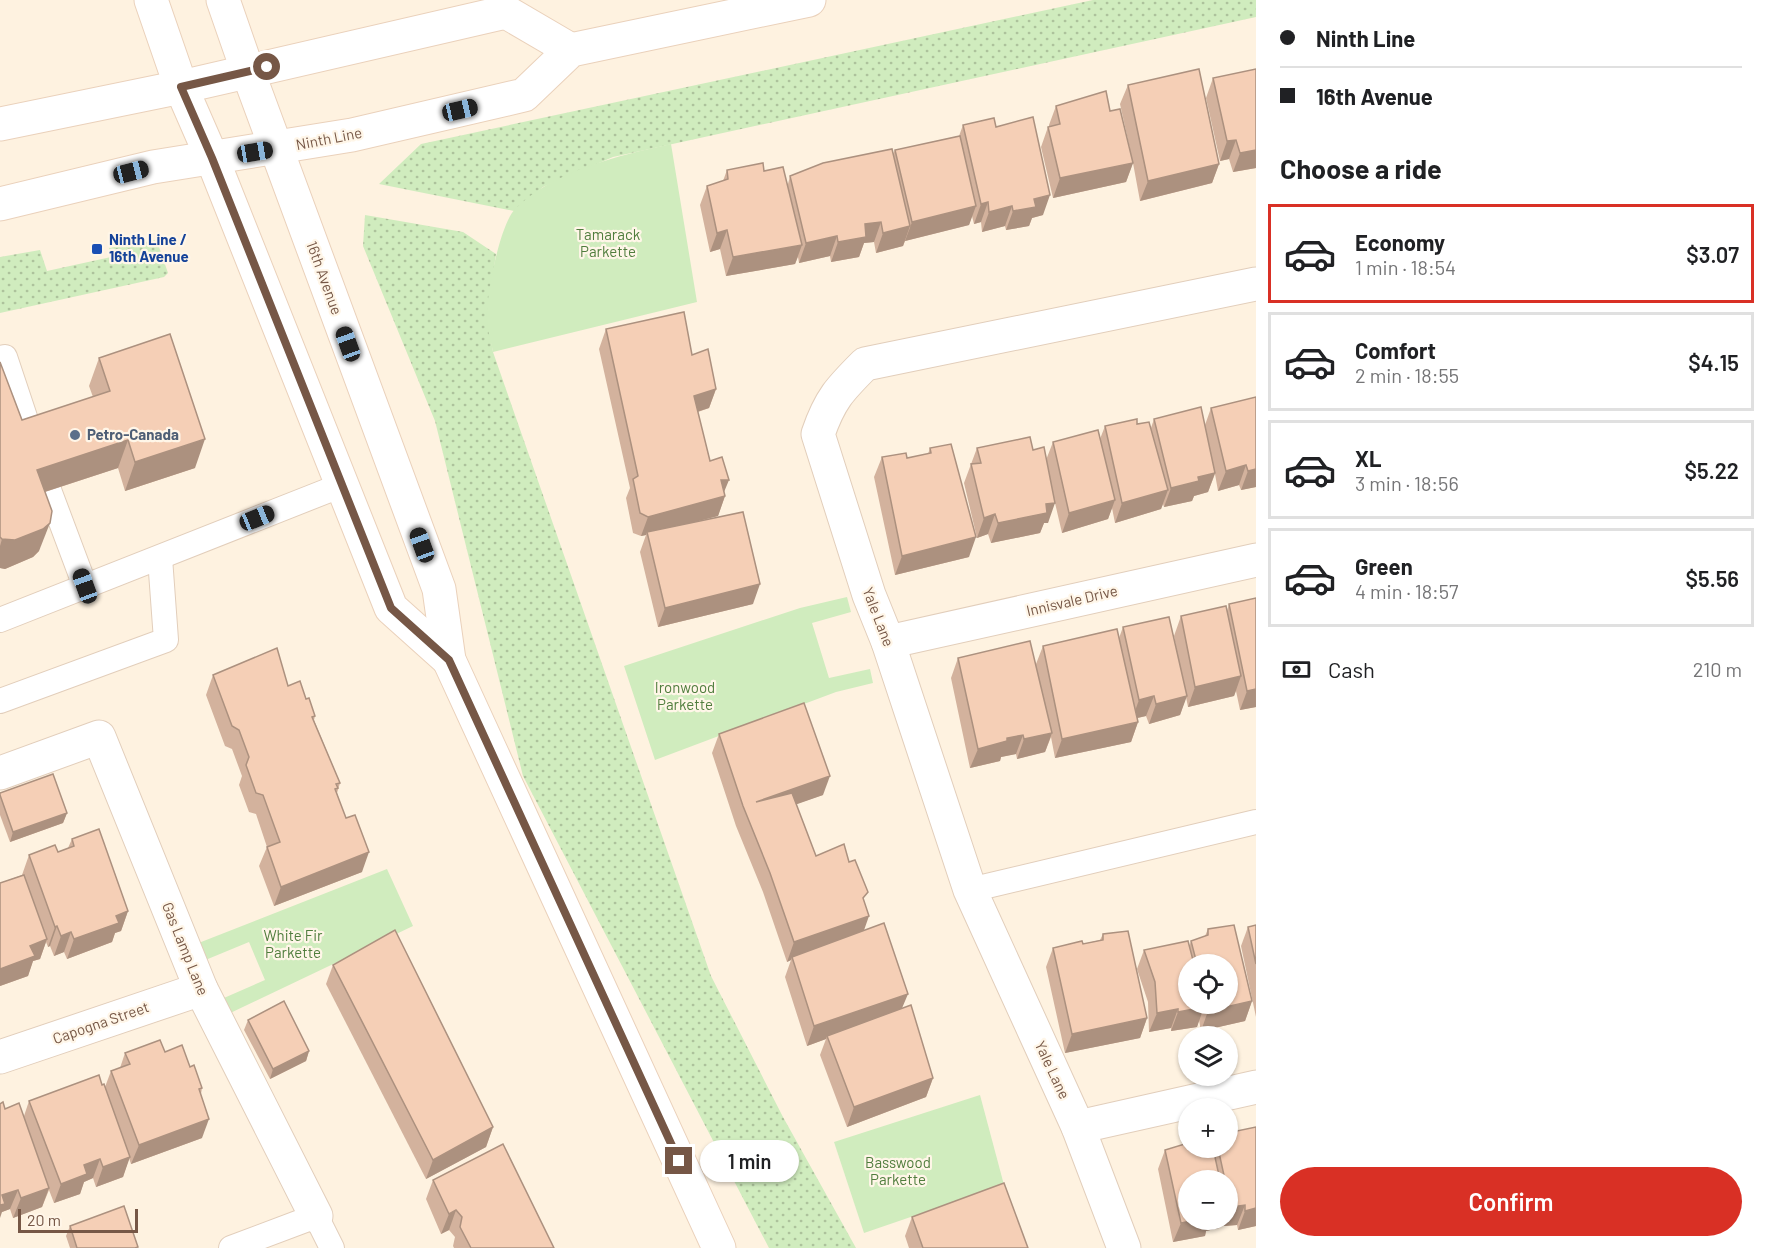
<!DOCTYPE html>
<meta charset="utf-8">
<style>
:root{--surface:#fff;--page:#f6f6f6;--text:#202124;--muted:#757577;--line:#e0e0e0;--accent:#d93025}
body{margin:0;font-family:Barlow,sans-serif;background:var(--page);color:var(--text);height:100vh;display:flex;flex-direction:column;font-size:22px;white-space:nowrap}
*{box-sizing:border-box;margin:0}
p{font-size:20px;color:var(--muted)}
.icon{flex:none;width:33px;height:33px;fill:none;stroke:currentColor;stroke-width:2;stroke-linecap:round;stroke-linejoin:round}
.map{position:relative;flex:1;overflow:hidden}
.side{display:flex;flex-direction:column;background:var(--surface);width:510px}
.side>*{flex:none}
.top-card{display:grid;align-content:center;height:132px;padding:0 24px;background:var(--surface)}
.controls{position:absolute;left:1178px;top:954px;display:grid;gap:12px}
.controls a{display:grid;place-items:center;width:60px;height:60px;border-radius:50%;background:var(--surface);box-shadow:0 2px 4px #0004;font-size:30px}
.scale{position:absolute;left:18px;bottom:15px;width:120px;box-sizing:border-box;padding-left:6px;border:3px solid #765746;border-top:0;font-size:16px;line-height:21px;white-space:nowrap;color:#765746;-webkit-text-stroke:4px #fff6e8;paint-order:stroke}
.end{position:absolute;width:27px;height:27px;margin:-14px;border:8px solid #765746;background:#fff;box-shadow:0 0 0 3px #fff}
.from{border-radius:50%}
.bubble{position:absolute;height:42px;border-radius:21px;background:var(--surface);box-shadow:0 2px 4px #0004;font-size:20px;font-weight:600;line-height:42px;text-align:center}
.car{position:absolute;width:18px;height:36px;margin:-18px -9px;border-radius:8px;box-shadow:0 0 4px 2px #0007;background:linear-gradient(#222 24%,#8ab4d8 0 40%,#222 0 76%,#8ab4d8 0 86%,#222 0)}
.top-card b{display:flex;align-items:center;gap:21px;height:57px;font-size:22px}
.top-card b+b{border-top:2px solid var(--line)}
.top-card i{width:15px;height:15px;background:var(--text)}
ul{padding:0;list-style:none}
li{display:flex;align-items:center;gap:18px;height:99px;margin:0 12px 9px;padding:0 12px;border:3px solid var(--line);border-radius:0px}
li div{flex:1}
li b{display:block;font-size:22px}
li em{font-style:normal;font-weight:600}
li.selected{border-color:var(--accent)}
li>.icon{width:54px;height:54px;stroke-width:1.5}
h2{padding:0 24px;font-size:27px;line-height:72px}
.pay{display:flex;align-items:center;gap:15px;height:66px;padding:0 24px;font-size:22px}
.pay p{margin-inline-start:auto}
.primary-button{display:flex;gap:12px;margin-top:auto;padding:12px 24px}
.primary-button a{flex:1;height:69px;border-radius:36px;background:var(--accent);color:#fff;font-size:24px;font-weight:600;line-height:69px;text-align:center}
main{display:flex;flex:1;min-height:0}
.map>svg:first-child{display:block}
</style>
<main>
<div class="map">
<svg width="1256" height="1248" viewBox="0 0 1256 1248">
<defs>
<pattern id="grass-dots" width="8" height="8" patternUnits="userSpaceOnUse" patternTransform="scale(1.5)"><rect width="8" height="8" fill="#d0ecbe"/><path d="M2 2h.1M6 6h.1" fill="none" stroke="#adc29c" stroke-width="1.8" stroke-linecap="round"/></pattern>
</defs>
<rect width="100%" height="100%" fill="#fef2e0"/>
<g fill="url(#grass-dots)">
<polygon points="1093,0 1256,0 1256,17 613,157 543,187 514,211 379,184 421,144"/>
<polygon points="365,215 463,232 496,254 487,316 493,352 711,976 783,1117 856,1248 769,1248 523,776 435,421 363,246"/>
<polygon points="154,240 157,241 168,273 164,277 0,313 0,257 40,250 47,271 111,257 109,248"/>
</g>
<g fill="#d0ecbe">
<path d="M671 144 697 302 493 352C491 340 486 327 487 315 487 292 500 225 515 209 553 171 620 155 671 144Z"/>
<polygon points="847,597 851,612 812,623 829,678 870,669 873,683 836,692 655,760 624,666 800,608"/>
<polygon points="387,869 413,926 224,1016 217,1001 265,980 249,942 203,961 196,944"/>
<polygon points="980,1095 1004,1185 864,1233 834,1142"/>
</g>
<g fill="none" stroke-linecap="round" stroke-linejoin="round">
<defs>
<g id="service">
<polyline points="0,358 5,357 33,441"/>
<polyline points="49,490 85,586"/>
<polyline points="0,620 342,485"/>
<polyline points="0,701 166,640 160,558"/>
<polyline points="970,890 1256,822"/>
<polyline points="231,1248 316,1216 332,1248"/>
</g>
<g id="minor">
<polyline points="888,642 1256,560"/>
<polyline points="0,773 99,737 201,989 316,1216"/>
<polyline points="0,1057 201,989"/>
<polyline points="1078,1127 1256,1087"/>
<path d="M1124 1248 1078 1127 970 890 888 642 869 595 818 434C830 399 840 389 865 364L1256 284"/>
</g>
<g id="secondary">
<polyline points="151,0 181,87 212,158 391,608 449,660"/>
<polyline points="223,0 248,72 439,589 449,660 719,1248"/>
<polyline points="0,124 181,87 506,12 571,50"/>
<polyline points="0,204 153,167 352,135 524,95 571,50 809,0"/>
</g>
</defs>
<use href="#service" stroke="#e2cebb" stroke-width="26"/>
<use href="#minor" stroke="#e2cebb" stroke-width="35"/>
<use href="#secondary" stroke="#ead1bb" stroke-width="35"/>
<use href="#service" stroke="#fff" stroke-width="24"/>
<use href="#minor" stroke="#fff" stroke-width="33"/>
<use href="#secondary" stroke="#fff" stroke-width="33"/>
</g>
<g fill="#d3b29d" fill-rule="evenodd">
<polygon points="1213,78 1256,168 1233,172 1229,159 1220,161 1206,98"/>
<polygon points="1128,85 1219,164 1212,183 1140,201 1133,163 1126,182 1053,198 1041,147 1048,127 1049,127 1049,125 1056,106 1110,111 1130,149 1120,104"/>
<polygon points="963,125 996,127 1043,215 1032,218 1029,226 1006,230 1005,226 982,232 981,222 974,224 972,216 969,225 905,241 903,246 876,253 874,242 864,243 859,257 831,262 830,256 799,263 798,257 795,264 726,276 720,249 710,252 700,205 707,186 723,181 727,170 764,171 788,184 790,176 893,154 895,150 959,136"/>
<polygon points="606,329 692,355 716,389 709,408 698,412 710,461 725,496 718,516 687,524 753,604 658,627 640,552 646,535 641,536 633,533 626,498 630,488 599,349"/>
<polygon points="99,358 195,468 125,491 118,468 45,492 39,551 33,557 5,569 0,568 0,362 22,420 93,397 89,386"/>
<polygon points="1256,397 1256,487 1241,490 1239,485 1218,491 1215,474 1208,492 1194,496 1192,501 1164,507 1163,504 1161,509 1115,523 1112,508 1108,519 1062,533 1052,490 1048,523 1044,523 1040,533 991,543 988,534 977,538 964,483 977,448 1033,450 1046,460 1053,442 1100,439 1105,426 1137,424 1151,428 1154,419 1205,425 1211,408"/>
<polygon points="930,448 969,557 895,575 874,477 882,457 907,458 928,454"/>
<polygon points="1229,604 1256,707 1240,710 1236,691 1234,696 1188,707 1186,697 1180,715 1149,724 1146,716 1138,718 1138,722 1131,742 1055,758 1051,737 1045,752 1017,759 1016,754 1001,757 1000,761 970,768 951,678 958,658 1036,664 1043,646 1119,638 1123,627 1179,663 1174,636 1181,616 1227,611"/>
<polygon points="213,675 288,686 306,699 315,716 314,720 340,783 337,793 362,872 274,906 259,866 267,847 256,814 249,812 239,785 242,776 232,749 225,746 206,695"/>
<polygon points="719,734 823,795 796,804 816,856 849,862 864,902 864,931 902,1009 933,1078 926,1097 847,1127 820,1055 826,1039 807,1046 785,977 791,960 787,962 763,892 736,826 712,753"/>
<polygon points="0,793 67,813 63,823 10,842 0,815"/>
<polygon points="72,839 128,911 121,931 115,933 112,942 67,959 64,952 54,956 50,946 48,947 46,942 40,959 33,961 28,976 0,986 0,883 22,875 29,855 58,852 68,848"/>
<polygon points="1256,925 1256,1017 1241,946 1248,927"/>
<path d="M1208 929 1252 1001 1245 1021 1201 1031 1199 1020 1197 1027 1171 1031V1028L1149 1032 1148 1002 1137 969 1144 950 1189 947 1191 941 1205 936ZM1188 964H1227V1004H1188Z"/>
<polygon points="1103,934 1147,1018 1140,1038 1065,1053 1046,967 1053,948 1083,944 1100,940"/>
<polygon points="333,965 493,1127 486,1147 426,1179 326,984"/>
<polygon points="248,1020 309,1051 306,1061 270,1079 244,1030"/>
<polygon points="165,1052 190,1067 202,1088 201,1094 202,1138 131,1164 129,1158 123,1177 96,1187 93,1178 84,1182 80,1194 54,1203 49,1190 42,1207 13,1218 10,1209 2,1212 5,1109 24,1116 29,1101 102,1085 105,1087 111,1071 120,1068 125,1053"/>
<polygon points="1188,1148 1227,1148 1256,1226 1238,1230 1237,1225 1224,1226 1222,1220 1227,1220 1227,1180 1188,1180 1188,1220 1222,1220 1219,1228 1206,1231 1205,1236 1173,1242 1158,1169 1165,1150"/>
<polygon points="433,1180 554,1248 454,1248 453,1246 455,1237 449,1230 441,1234 426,1199"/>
<polygon points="912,1217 1028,1248 909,1248 905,1236"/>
<polygon points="70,1226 138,1248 70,1248 66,1236"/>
</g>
<g fill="#ac917f">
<polygon points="1236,140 1229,159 1220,161 1227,141"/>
<polygon points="1256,150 1256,168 1233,172 1240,153"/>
<polygon points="1133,163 1126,182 1053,198 1060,178"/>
<polygon points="1219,164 1212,183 1140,201 1148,181"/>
<polygon points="1050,195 1043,215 1032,218 1029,226 1006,230 1013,211 1034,199"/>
<polygon points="988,202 981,222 974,224 981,204"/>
<polygon points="976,206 969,225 905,241 912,222"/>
<polygon points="1012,206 1005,226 982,232 989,212"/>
<polygon points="881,222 874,242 864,243 859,257 831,262 838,242 865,224"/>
<polygon points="910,226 903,246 876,253 883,233"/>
<polygon points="727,230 720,249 710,252 717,233"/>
<polygon points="837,236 830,256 799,263 806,243"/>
<polygon points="802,245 795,264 726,276 733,257"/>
<polygon points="716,389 709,408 687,415 694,396"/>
<polygon points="205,439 195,468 125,491 135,462"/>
<polygon points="128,440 118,468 26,498 37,470"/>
<polygon points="1246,465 1239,485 1218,491 1226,471"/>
<polygon points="1256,469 1256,487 1241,490 1248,471"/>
<polygon points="1215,473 1208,492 1194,496 1192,501 1164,507 1171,488 1198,477"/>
<polygon points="721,480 729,480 722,497 725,496 718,516 648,534 647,532 646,535 641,536 648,517"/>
<polygon points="1168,490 1161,509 1115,523 1122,503"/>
<polygon points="1115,500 1108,519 1062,533 1069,513"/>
<polygon points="1055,503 1048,523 1044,523 1040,533 991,543 998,523 1046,504"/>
<polygon points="995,514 988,534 977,538 984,518"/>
<polygon points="50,523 39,551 33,557 5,569 0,568 0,546 2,539"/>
<polygon points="976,537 969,557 895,575 902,556"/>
<polygon points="760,584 753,604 658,627 665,608"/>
<polygon points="1241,676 1234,696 1188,707 1195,687"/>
<polygon points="1256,689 1256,707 1240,710 1247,691"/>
<polygon points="1154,696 1146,716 1132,719 1139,700"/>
<polygon points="1187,696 1180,715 1149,724 1156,704"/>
<polygon points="1138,722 1131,742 1055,758 1062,739"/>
<polygon points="1052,733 1045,752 1017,759 1024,739"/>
<polygon points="1023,735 1016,754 1001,757 1000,761 970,768 978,749 1007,738"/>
<polygon points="830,776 823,795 749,821 756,802"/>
<polygon points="67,813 63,823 10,842 13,832"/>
<polygon points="369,852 362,872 274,906 281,887"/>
<polygon points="128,911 121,931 115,933 112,942 67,959 74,939 116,916"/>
<polygon points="869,916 862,936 792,957 791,960 787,962 794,942"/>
<polygon points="57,926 50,946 48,947 55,927"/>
<polygon points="71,932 64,952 54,956 61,936"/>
<polygon points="47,939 40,959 33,961 28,976 0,986 0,969 30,946"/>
<polygon points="908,994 900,1013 827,1036 826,1039 807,1046 814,1026"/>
<polygon points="1252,1001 1245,1021 1201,1031 1208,1011"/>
<polygon points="1204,1007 1197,1027 1171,1031 1178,1012"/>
<polygon points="1178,1009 1171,1028 1149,1032 1157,1013"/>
<polygon points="1147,1018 1140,1038 1065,1053 1072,1034"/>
<polygon points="309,1051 306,1061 270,1079 273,1069"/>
<polygon points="933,1078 926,1097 847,1127 854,1107"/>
<polygon points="209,1119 202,1138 131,1164 139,1145"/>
<polygon points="493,1127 486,1147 426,1179 433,1160"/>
<polygon points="130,1157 123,1177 96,1187 103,1167"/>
<polygon points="100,1159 93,1178 84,1182 80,1194 54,1203 61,1184 84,1165"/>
<polygon points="49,1188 42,1207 13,1218 21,1198"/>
<polygon points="18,1190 10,1209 2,1212 0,1218 0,1202 2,1195"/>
<polygon points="1245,1205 1237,1225 1224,1226 1226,1220 1227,1220 1231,1207"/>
<polygon points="1256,1208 1256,1226 1238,1230 1245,1211"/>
<polygon points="456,1210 449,1230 441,1234 449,1214"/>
<polygon points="1196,1220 1222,1220 1219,1228 1206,1231 1205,1236 1173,1242 1181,1223"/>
</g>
<g fill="#f5cfb6" stroke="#ac917f" stroke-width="1.5">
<polygon points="1199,69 1219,164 1148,181 1128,85"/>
<polygon points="1256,69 1256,150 1240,153 1236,140 1227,141 1213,78"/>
<polygon points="1106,91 1110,111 1120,109 1133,163 1060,178 1048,127 1060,124 1056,106"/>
<polygon points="1033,117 1050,195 1034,199 1036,207 1013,211 1012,206 989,212 988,202 981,204 963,125 994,118 996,127"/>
<polygon points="960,136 976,206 912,222 895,150"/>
<polygon points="892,149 910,226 883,233 881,222 865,224 866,237 838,242 837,236 806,243 790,176 823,163"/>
<polygon points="763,163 764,171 783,167 802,245 733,257 727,230 717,233 707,186 728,179 727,170"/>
<polygon points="684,312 692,355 708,349 716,389 694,396 710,461 722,457 729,480 721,480 725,496 648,517 640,513 633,479 638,476 606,329"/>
<polygon points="170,334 205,439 135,462 128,440 37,470 52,511 50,523 43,529 15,540 2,539 0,537 0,362 22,420 110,391 99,358"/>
<polygon points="1256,397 1256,469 1248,471 1246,465 1226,471 1211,408"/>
<polygon points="1201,407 1215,473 1198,477 1199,481 1171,488 1154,419"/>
<polygon points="1137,419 1137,424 1149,422 1168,490 1122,503 1105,426"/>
<polygon points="1098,430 1115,500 1069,513 1053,442"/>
<polygon points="1030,437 1033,450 1044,447 1055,503 1046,504 1047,513 998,523 995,514 984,518 971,464 981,463 977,448"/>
<polygon points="951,444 976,537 902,556 882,457 906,453 907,458 931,453 930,448"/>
<polygon points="743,512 760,584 665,608 647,532"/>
<polygon points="1256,598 1256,689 1247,691 1229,604"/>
<polygon points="1226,606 1241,676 1195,687 1181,616"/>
<polygon points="1169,617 1187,696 1156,704 1154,696 1139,700 1123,627"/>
<polygon points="1117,629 1138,722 1062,739 1043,646"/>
<polygon points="1030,641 1052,733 1024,739 1023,735 1007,738 1007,741 978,749 958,658"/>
<polygon points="277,648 288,686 300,681 306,699 309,698 315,716 312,717 340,783 336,784 338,788 335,789 346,818 355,815 369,852 281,887 267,847 280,842 263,795 256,793 246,765 249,757 239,730 232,726 213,675"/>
<polygon points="804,703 830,776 756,802 792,793 816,856 844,844 849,862 855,860 868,892 863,898 869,916 794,942 770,873 743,806 719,734"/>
<polygon points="53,774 67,813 13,832 0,795 0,793"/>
<polygon points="99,829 128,911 116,916 119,923 74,939 71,932 61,936 57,926 55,927 29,855 55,845 58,852 74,846 72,839"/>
<polygon points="24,875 47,939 30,946 35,956 0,969 0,883"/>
<polygon points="884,923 908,994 814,1026 792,957"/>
<polygon points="1234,925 1252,1001 1208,1011 1207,1004 1227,1004 1227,964 1197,964 1191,941 1208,935 1208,929"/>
<polygon points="1256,925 1256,964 1248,927"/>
<polygon points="395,930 493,1127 433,1160 333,965"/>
<polygon points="1128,931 1147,1018 1072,1034 1053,948 1082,941 1083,944 1103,940 1103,934"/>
<polygon points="1188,941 1194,964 1188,964 1188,1004 1203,1004 1204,1007 1178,1012 1178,1009 1157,1013 1155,982 1144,950"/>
<polygon points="284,1001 309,1051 273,1069 248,1020"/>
<polygon points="911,1005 933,1078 854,1107 827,1036"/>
<polygon points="160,1040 165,1052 182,1045 190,1067 194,1065 202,1088 199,1089 209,1119 139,1145 111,1071 130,1064 125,1053"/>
<polygon points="99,1075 102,1085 104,1084 130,1157 103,1167 100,1159 84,1165 87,1174 61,1184 29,1101"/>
<polygon points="3,1102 5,1109 19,1103 49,1188 21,1198 18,1190 2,1195 5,1204 0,1205 0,1104"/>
<polygon points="1256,1127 1256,1208 1245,1211 1245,1205 1231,1207 1227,1190 1227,1180 1225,1180 1218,1148 1227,1148 1227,1133"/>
<polygon points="1188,1143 1188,1148 1213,1148 1220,1180 1188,1180 1188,1220 1196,1220 1181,1223 1165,1150"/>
<polygon points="503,1144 554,1248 471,1248 460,1227 462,1217 456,1210 449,1214 433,1180"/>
<polygon points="1004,1183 1028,1248 923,1248 912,1217"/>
<polygon points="124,1206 138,1247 135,1248 77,1248 70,1226"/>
</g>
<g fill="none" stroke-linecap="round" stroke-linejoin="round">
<polyline stroke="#765746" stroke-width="8" points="267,67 181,87 212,158 391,608 449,660 679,1161"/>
</g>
<rect fill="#1a4fb4" stroke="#fff6e8" stroke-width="2" x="91" y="243" width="12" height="12" rx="3"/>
<circle fill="#5c6f8a" stroke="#fff6e8" stroke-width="2" cx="75" cy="435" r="6"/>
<g text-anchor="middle" stroke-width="4.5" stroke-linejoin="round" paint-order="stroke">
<g font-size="15" fill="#765746" stroke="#fff6e8">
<text transform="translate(329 139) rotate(-11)" y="5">Ninth Line</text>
<text transform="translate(324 278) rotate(70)" y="5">16th Avenue</text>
<text transform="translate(1072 601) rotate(-13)" y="5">Innisvale Drive</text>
<text transform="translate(878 617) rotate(69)" y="5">Yale Lane</text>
<text transform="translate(185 949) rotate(68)" y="5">Gas Lamp Lane</text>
<text transform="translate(101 1023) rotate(-19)" y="5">Capogna Street</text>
<text transform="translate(1052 1070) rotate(65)" y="5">Yale Lane</text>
</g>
<g font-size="15" fill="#507d3d" stroke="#fff6e8">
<text x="608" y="240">Tamarack<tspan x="608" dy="17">Parkette</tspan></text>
<text x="685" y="693">Ironwood<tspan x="685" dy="17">Parkette</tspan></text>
<text x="293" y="941">White Fir<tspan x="293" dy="17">Parkette</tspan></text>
<text x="898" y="1168">Basswood<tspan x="898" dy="17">Parkette</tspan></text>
</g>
<g font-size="15" font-weight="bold" fill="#164399" stroke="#fff6e8" text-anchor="start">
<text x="109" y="245">Ninth Line /<tspan x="109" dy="17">16th Avenue</tspan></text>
</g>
<g font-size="15" font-weight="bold" fill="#4e5e75" stroke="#fff6e8" text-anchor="start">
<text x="87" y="440">Petro-Canada</text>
</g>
</g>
</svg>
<div class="controls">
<a><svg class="icon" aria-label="locate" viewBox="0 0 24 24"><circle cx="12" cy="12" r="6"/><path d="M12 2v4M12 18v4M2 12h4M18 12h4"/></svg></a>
<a><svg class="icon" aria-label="layers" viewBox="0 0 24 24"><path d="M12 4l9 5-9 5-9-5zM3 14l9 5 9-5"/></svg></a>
<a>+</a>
<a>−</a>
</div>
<div class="scale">20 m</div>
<i class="end from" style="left:267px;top:67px"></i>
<i class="end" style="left:679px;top:1161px"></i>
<div class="bubble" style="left:700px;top:1140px;width:99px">1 min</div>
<i class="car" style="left:460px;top:110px;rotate:77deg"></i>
<i class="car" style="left:255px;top:152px;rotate:81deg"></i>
<i class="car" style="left:131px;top:172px;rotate:76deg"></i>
<i class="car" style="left:348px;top:344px;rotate:340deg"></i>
<i class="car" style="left:257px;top:518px;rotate:68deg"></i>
<i class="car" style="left:422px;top:545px;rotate:340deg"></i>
<i class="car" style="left:85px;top:586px;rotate:340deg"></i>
</div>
<section class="side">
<div class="top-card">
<b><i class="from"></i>Ninth Line</b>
<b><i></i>16th Avenue</b>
</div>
<h2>Choose a ride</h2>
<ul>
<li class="selected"><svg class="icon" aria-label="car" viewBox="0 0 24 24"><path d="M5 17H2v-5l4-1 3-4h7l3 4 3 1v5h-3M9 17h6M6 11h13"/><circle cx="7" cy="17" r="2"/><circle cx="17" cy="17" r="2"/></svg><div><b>Economy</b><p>1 min · 18:54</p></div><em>$3.07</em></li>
<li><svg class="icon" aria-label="car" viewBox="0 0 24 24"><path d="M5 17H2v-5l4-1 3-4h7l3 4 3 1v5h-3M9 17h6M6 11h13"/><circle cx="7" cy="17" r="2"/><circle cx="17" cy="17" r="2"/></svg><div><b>Comfort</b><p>2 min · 18:55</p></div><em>$4.15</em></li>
<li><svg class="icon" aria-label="car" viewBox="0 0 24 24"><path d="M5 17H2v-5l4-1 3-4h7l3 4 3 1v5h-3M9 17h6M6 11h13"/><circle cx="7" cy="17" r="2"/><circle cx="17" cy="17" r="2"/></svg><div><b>XL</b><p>3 min · 18:56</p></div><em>$5.22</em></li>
<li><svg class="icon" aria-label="car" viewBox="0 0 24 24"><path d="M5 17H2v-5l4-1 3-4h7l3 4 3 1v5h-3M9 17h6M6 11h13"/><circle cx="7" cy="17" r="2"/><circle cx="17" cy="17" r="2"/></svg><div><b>Green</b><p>4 min · 18:57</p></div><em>$5.56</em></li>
</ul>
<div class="pay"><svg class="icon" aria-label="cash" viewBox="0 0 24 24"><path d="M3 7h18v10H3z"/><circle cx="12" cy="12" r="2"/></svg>Cash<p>210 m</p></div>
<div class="primary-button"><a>Confirm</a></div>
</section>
</main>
